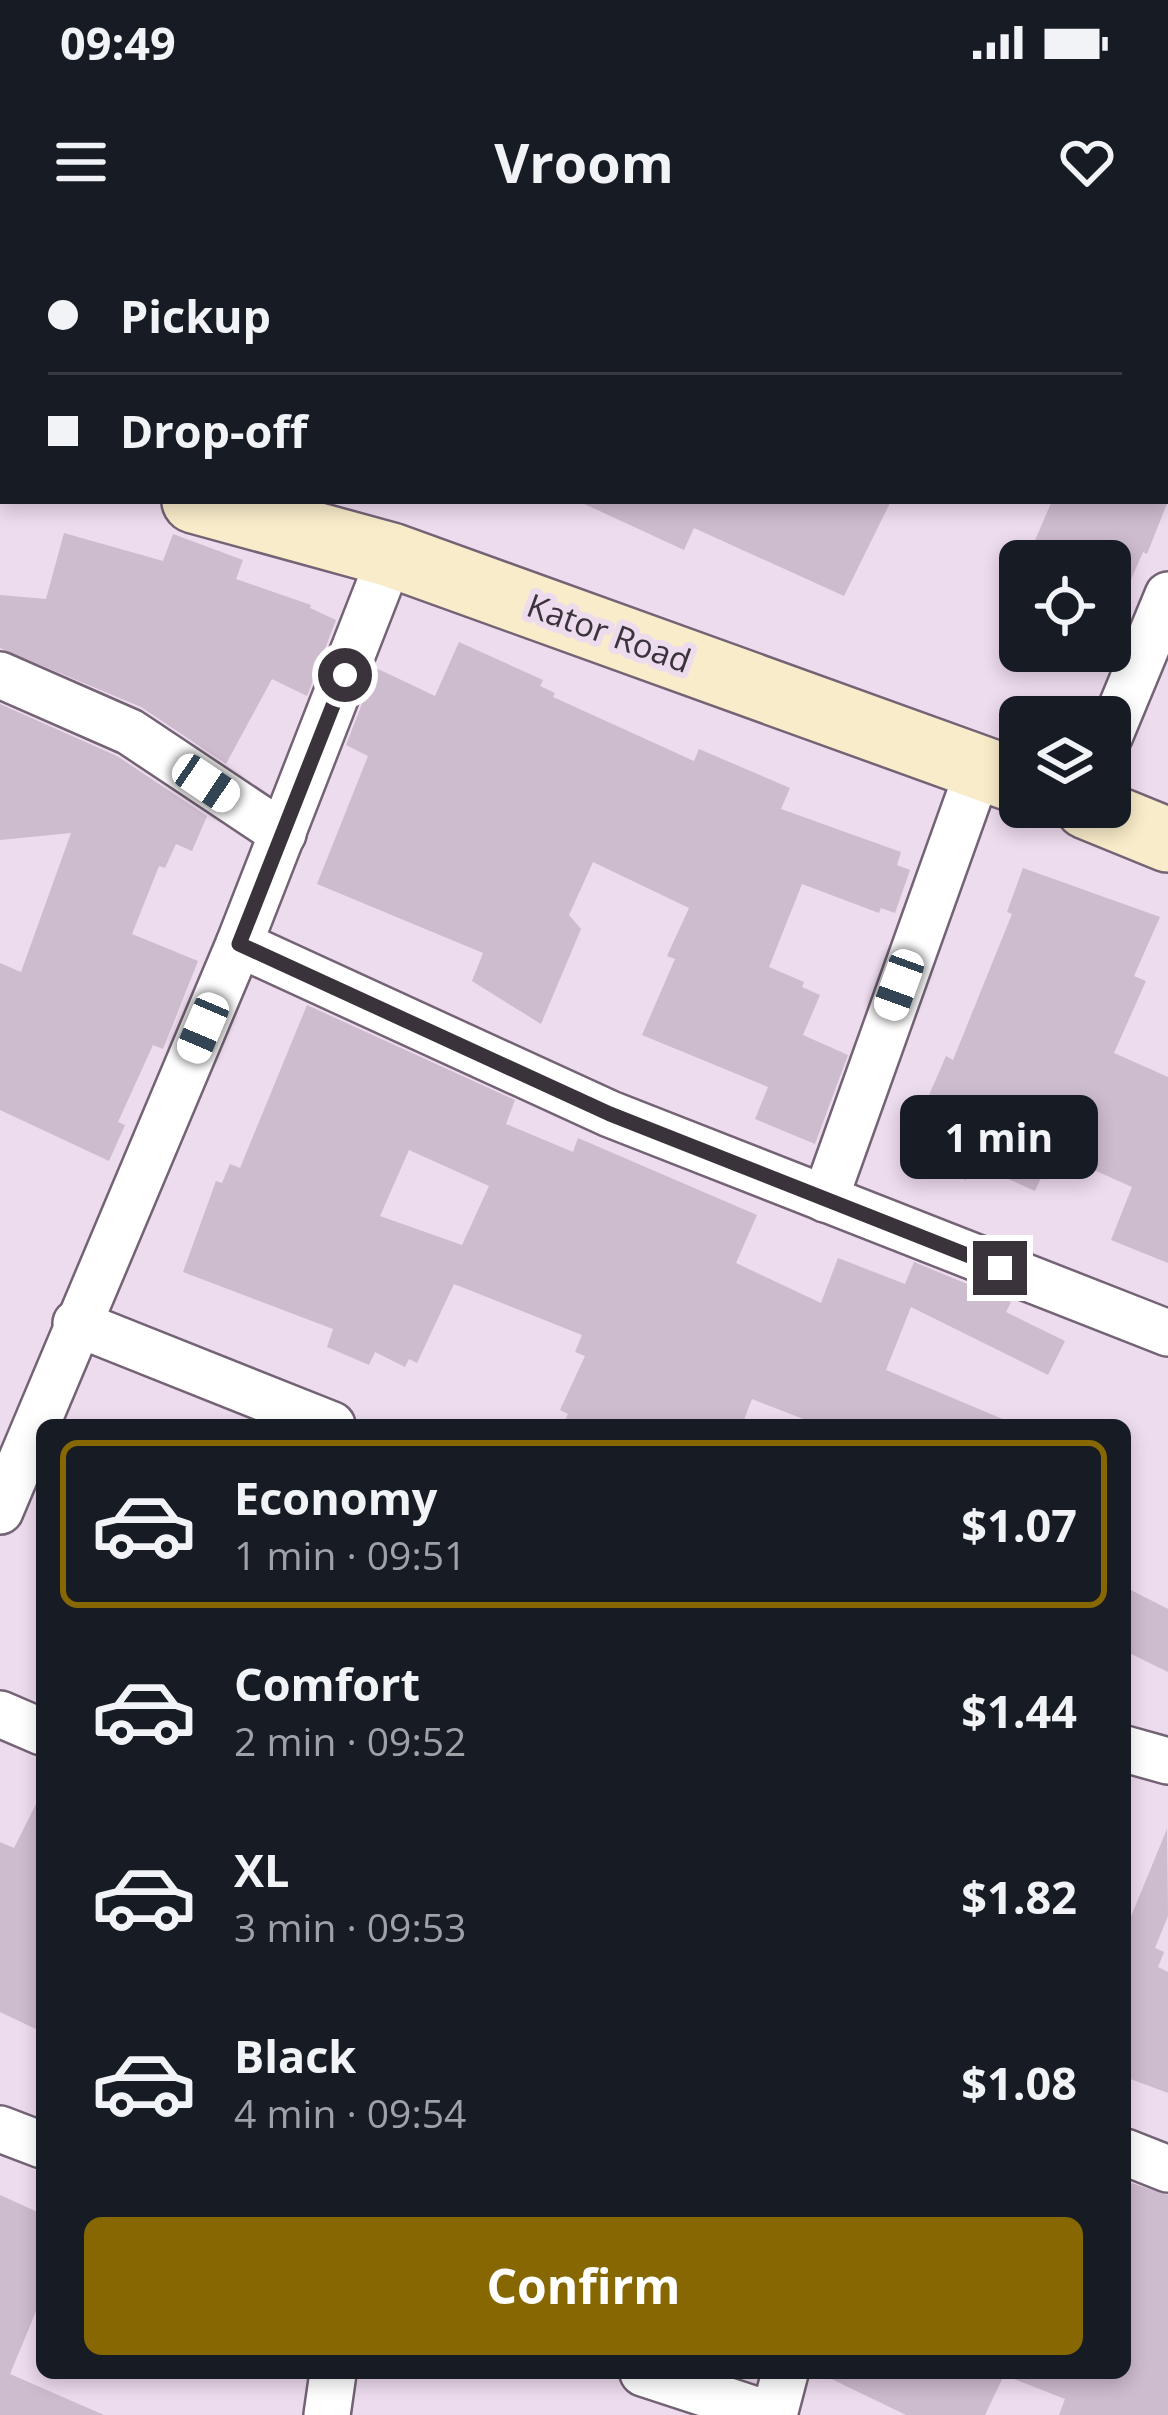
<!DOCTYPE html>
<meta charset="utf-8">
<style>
:root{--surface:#171b24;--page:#242831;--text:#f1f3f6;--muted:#9ea1a6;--line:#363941;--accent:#866701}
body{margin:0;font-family:"Open Sans",sans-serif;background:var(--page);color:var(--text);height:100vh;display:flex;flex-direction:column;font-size:45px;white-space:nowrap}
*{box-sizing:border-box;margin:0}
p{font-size:39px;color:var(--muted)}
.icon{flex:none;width:66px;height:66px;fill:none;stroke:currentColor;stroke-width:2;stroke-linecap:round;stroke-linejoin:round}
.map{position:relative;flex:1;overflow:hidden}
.side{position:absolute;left:36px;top:1179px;width:1095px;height:960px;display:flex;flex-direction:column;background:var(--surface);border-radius:18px;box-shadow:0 6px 18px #0003}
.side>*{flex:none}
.hud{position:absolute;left:0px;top:0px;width:1170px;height:264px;box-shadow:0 6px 18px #0003;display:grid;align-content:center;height:264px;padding:0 48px;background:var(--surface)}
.controls{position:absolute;left:999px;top:300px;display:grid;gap:24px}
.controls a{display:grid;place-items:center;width:132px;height:132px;border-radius:18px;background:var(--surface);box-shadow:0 6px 18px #0003;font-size:60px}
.end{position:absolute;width:54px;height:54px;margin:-27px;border:15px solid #3b333b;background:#fff;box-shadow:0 0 0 6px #fff}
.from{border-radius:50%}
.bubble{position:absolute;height:84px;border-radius:18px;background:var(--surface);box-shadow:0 6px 18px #0003;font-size:39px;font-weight:700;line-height:84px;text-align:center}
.car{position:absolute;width:36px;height:72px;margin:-36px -18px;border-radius:15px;box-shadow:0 0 9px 3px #0007;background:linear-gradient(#fff 24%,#345 0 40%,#fff 0 76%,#345 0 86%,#fff 0)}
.hud b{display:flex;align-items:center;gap:42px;height:114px;font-size:45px}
.hud b+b{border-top:3px solid var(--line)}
.hud i{width:30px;height:30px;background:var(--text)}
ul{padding:21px 0 0;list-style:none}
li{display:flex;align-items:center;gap:36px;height:168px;margin:0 24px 18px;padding:0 24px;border:6px solid transparent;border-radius:18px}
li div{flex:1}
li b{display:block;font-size:45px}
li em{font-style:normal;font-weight:700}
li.active{border-color:var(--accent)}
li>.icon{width:108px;height:108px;stroke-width:1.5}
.cta{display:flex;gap:24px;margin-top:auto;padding:24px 48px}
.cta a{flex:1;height:138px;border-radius:18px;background:var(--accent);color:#fff;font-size:48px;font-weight:700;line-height:138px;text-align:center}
.status{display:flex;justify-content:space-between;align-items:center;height:84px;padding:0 60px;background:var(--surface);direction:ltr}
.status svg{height:33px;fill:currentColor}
header{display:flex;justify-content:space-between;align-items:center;height:156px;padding:0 48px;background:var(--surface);font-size:54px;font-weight:700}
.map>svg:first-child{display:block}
</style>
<div class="status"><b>09:49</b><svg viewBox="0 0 49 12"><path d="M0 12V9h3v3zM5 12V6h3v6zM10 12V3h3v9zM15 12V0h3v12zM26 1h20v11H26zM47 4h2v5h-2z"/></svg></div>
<header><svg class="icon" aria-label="menu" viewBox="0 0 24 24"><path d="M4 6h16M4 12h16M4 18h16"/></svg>Vroom<svg class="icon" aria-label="heart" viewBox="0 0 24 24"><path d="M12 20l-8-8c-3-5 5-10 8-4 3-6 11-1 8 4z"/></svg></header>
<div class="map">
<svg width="1168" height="2175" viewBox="0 0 1168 2175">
<rect width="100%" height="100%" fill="#eddbee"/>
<g fill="#cdbbce" fill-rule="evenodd">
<polygon points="578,261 891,261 844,356 694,288 684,310"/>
<polygon points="1052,261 1168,261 1147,314 1143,312 1110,388 1110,321 1026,321"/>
<polygon points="64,293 163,321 173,294 243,320 236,339 311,365 310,368 336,380 307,456 272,439 226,524 141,467 0,408 0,355 46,359"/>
<polygon points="459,402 543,440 540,446 555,453 553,457 694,521 699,509 790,548 781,569 901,612 897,625 910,630 895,673 881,668 879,673 802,644 769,727 804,742 802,747 820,755 803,795 848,815 815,904 755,879 768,847 642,795 675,719 667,716 689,668 593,622 569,675 581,689 541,784 472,741 483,713 317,644 368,516 346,505 376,428 435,456"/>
<polygon points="0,464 117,516 207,576 192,611 176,604 165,628 159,626 132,694 198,721 163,809 153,805 118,882 125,885 109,921 0,870 0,723 21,732 71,593 0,600"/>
<polygon points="1023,628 1160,677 1134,736 1146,741 1114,813 1168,837 1168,1023 1111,1000 1132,947 1053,912 1035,951 973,923 966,940 910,919 927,871 923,869 946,816 953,820 1012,674 1007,672"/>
<path d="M307 765 515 860 506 884 573 912 578 898 757 975 736 1023 821 1063 838 1018 905 1044 914 1022 1011 1062 1006 1072 1065 1101 1048 1135 911 1067 886 1130 1017 1185H819L752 1159 742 1185H563L568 1174 560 1170 585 1116 575 1112 582 1095 454 1044 417 1123 409 1119 405 1127 375 1112 369 1125 327 1107 333 1089 183 1032 216 941 222 943 230 924 240 928ZM409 910 489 946 462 1005 380 976Z"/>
<polygon points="1125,1347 1168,1369 1168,1432 1125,1411"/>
<polygon points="42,1552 42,1792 0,1772 0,1602 14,1608"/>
<polygon points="1167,1589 1168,1676 1155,1708 1164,1712 1158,1727 1168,1732 1168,1853 1125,1837 1125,1691"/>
<polygon points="1125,1941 1168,1955 1168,2175 1059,2175 1065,2159 1004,2135 985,2175 906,2175 819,2133 1125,2133"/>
<polygon points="0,1955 42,1974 42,2057 10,2134 104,2175 0,2175"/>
</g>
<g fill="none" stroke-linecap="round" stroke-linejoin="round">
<defs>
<g id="street">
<polyline points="864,0 871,3"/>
<polyline points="1167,146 1168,146"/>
<polyline points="0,435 130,492 283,594"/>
<polyline points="1110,495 1168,355"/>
<polyline points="239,704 610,874 1168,1093"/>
<polyline points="825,959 980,526"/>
<polyline points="76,1083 332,1185"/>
<polyline points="0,1271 239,704 391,315"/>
<polyline points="0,1474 42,1492"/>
<polyline points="1125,1509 1168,1521"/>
<polyline points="0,1889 42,1905"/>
<polyline points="1125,1912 1168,1929"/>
<polyline points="643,2133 771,2175"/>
<polyline points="327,2175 333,2133"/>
<polyline points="774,2175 785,2133"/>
</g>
<g id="secondary">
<polyline points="0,220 3,220"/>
<polyline points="194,261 391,315 1020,542"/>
<polyline points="1087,567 1168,600"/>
</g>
</defs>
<use href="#street" stroke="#736374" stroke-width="50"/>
<use href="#secondary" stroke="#736374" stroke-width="68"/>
<use href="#street" stroke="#fff" stroke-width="45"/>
<use href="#secondary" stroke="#f9ecca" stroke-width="63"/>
</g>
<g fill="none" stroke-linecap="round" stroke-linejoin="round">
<polyline stroke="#3b333b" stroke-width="15" points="345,435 239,704 610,874 1000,1028"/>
</g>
<g text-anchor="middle" stroke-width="12" stroke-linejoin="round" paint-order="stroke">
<g font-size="33" fill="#3b333b" stroke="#eddbee">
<text transform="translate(609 393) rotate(20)" y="12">Kator Road</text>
</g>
</g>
</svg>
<div class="controls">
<a><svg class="icon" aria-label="locate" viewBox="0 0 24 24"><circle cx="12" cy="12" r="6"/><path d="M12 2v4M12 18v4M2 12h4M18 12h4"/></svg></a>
<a><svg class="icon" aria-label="layers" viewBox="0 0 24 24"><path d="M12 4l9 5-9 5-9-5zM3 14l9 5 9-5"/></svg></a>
</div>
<i class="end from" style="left:345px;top:435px"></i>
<i class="end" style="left:1000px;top:1028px"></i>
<div class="bubble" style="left:900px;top:855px;width:198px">1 min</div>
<i class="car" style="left:206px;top:543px;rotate:124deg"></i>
<i class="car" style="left:899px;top:745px;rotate:200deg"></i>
<i class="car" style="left:203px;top:788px;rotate:203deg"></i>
<div class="hud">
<b><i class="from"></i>Pickup</b>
<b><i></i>Drop-off</b>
</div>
<section class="side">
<ul>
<li class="active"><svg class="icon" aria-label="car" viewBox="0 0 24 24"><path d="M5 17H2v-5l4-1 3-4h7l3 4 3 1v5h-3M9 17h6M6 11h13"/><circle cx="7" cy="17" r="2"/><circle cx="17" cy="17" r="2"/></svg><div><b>Economy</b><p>1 min · 09:51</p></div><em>$1.07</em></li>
<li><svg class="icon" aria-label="car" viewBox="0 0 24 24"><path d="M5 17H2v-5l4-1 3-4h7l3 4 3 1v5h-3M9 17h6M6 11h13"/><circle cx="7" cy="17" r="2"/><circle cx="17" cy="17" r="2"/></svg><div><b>Comfort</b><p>2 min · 09:52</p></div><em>$1.44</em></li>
<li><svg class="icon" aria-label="car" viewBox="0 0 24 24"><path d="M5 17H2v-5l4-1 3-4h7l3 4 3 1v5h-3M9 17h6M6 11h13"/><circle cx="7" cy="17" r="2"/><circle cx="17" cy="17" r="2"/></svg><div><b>XL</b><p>3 min · 09:53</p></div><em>$1.82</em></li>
<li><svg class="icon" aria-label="car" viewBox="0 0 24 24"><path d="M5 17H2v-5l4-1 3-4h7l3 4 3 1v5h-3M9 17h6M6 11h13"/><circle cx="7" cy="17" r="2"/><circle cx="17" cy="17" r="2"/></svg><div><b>Black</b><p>4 min · 09:54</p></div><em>$1.08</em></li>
</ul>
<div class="cta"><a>Confirm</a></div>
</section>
</div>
